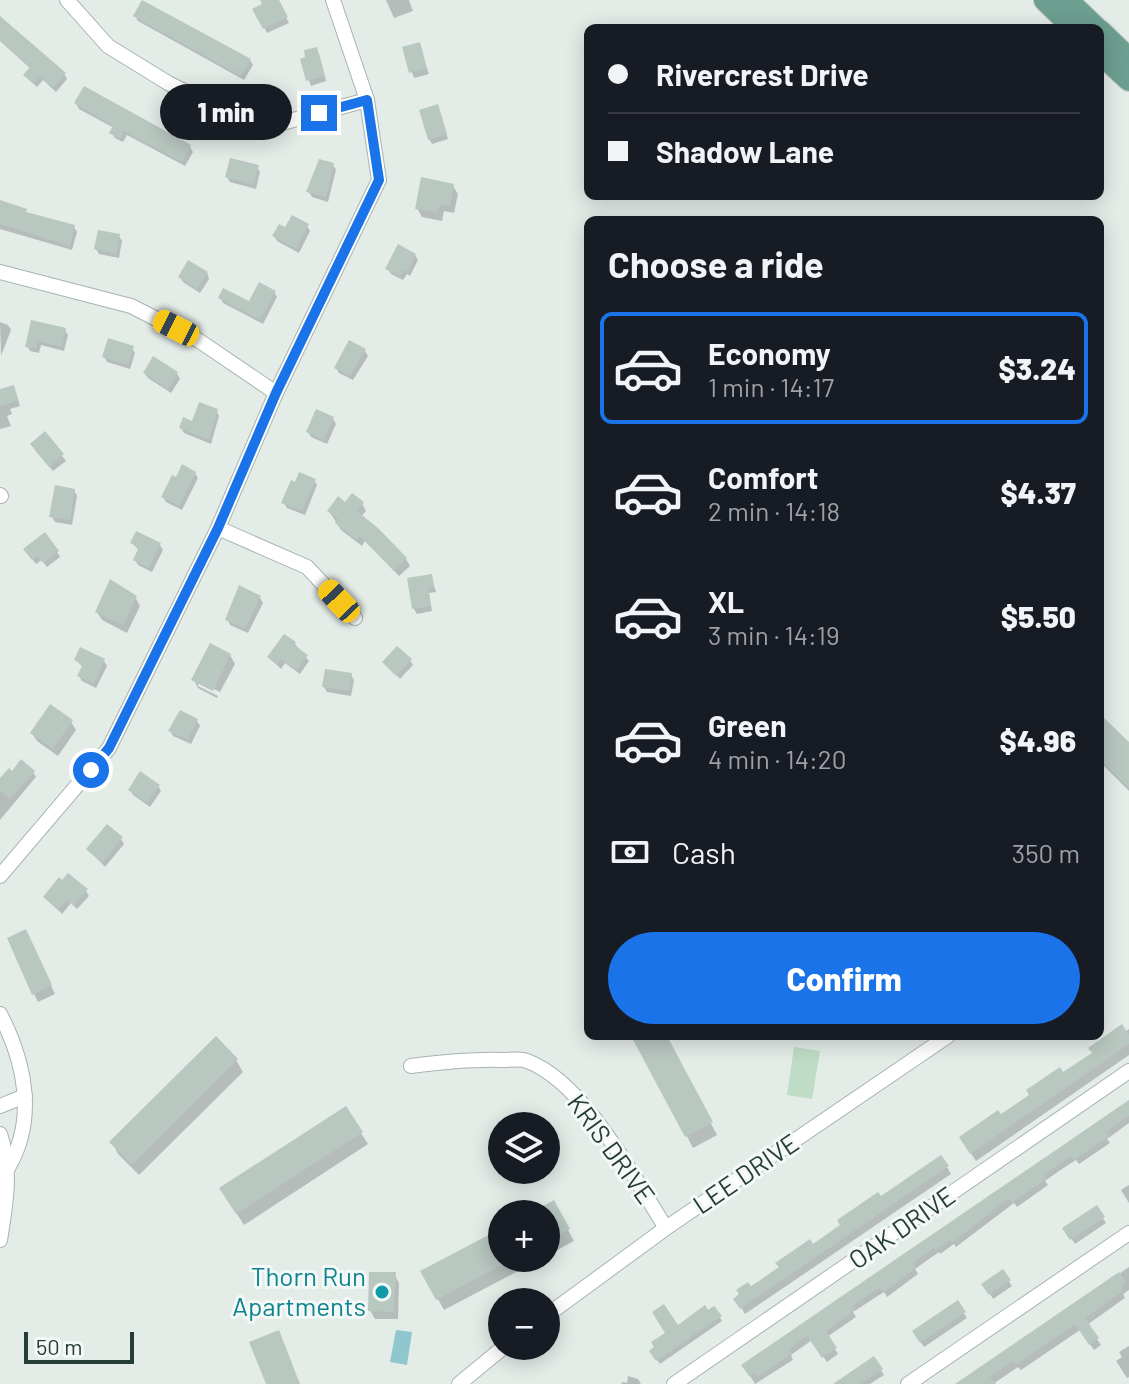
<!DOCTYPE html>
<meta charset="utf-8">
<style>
:root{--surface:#171b24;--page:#242831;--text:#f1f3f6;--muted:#9ea1a6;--line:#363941;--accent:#1a73e8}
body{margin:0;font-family:Barlow,sans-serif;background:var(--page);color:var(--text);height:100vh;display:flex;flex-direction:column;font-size:30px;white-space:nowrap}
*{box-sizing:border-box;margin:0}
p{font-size:26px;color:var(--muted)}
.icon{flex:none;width:44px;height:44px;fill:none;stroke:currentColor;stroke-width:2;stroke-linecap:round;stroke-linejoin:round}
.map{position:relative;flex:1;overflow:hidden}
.details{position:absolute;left:584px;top:216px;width:520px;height:824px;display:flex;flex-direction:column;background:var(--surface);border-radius:12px;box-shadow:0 4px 20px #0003}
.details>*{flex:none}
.guide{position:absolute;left:584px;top:24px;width:520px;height:176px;border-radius:12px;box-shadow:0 4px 20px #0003;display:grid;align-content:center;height:176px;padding:0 24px;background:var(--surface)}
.controls{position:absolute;left:488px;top:1112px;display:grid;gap:16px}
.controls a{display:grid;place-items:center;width:72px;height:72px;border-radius:50%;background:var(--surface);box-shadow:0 4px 20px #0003;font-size:40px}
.scale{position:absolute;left:24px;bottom:20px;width:110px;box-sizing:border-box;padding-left:8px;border:4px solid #253d36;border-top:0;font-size:22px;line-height:28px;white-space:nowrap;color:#253d36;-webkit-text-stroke:6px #f4f9f7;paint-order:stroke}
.end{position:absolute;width:36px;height:36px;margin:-18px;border:10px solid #1a73e8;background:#fff;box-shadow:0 0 0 4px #fff}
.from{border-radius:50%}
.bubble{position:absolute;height:56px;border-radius:28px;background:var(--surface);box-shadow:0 4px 20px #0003;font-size:26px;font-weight:800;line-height:56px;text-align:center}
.car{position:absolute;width:24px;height:48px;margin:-24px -12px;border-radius:10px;box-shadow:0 0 6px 2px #0007;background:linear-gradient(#f5c518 24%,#345 0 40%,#f5c518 0 76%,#345 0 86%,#f5c518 0)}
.guide b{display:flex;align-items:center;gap:28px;height:76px;font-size:30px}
.guide b+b{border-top:2px solid var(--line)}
.guide i{width:20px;height:20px;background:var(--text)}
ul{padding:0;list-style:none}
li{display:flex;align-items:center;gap:24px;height:112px;margin:0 16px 12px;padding:0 8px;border:4px solid transparent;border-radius:12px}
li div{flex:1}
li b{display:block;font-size:30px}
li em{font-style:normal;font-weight:800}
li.selected{border-color:var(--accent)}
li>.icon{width:72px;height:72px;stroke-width:1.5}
h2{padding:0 24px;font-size:36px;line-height:96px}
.pay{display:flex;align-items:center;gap:20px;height:88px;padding:0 24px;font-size:30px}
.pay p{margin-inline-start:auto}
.primary-button{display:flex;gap:16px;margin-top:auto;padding:16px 24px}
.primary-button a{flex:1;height:92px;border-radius:48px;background:var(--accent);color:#fff;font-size:32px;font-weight:800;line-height:92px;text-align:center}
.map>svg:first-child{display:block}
</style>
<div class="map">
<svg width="1129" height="1384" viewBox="0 0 1129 1384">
<rect width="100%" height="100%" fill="#e4ece8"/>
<polygon fill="#bfdcc6" points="794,1047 820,1051 812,1099 787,1095"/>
<polygon fill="#90c6cd" points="396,1330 412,1332 407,1365 390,1362"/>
<g fill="#0003">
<polygon points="262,0 277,0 289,23 267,33 255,10 264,5"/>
<polygon points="386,0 409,0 413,11 394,18"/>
<polygon points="135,16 250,60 253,65 244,80 138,21"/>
<polygon points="0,27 64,74 67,79 56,92 43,80 37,87 29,80 26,75 31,69 0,41"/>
<polygon points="419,45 429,74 414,78 404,49"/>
<polygon points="319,54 326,81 311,86 302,60"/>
<polygon points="76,103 190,147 193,152 185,166 127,135 123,142 115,138 112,133 114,128 79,109"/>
<polygon points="440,112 448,139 432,144 429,139"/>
<polygon points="333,165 336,170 328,202 312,197 309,192"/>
<polygon points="257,167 260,172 256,189 230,182 227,177"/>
<polygon points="453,186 458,194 454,213 444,211 442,221 422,217 417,208"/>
<polygon points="0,212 27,215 74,227 77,232 72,250 0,229"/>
<polygon points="307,226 310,231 299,253 277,241 274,236 286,230"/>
<polygon points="119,236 122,241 119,258 99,254 96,249"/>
<polygon points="415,255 418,260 410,276 407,274 403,280 391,274 388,269"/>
<polygon points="207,273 209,279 200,293 183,282 180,277"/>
<polygon points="274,292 277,297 263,324 223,303 220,297 249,304"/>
<polygon points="0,322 8,325 11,330 1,356"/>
<polygon points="33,323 65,330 68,335 64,351 41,345 39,353 30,351 27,346"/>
<polygon points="132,348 135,353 130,369 107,362 104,356"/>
<polygon points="365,351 368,356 353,380 339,373 336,368"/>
<polygon points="145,373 177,374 180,379 171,393 148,378"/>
<polygon points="0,391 16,392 20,406 10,409 12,414 7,416 11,426 0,429"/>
<polygon points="216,410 219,416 211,444 184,433 181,428"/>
<polygon points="333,419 336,424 327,444 311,437 308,432"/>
<polygon points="45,434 66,461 53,471 35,450"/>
<polygon points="195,473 198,478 182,510 166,502 163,497"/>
<polygon points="314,480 317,485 305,515 287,508 284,503"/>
<polygon points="74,490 77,496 72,525 55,522 52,517"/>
<polygon points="362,503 366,511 361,517 406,559 410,566 399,576 365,541 362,546 341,530 329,511 345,505"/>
<polygon points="132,543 160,545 163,550 152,572 138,565 135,560 139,550"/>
<polygon points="57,552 60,557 47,567 42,560 36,564 29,555"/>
<polygon points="431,576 436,592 429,593 432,611 417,614 414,609"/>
<polygon points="135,597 140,606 127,633 102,620 97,612"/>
<polygon points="260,598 263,603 248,633 230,625 227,619"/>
<polygon points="294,643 309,661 300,674 285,663 281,669 270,658"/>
<polygon points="230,655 235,664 220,692 198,681 198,686 218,696 217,698 198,688 194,680"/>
<polygon points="76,660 104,661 107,666 96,688 82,681 79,676 83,667"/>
<polygon points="410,660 413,665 400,679 384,662"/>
<polygon points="351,675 354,680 351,696 327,692 324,687"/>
<polygon points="1100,717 1129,745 1129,791 1100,762"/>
<polygon points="197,721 200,726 191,744 173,736 170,731"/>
<polygon points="71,722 76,730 58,756 37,741 32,733"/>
<polygon points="33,772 36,777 0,820 0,782"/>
<polygon points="158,786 161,791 150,807 133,795 130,790"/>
<polygon points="121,839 124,844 105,867 88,849"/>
<polygon points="86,891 89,896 77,909 71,903 62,914 45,897"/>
<polygon points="30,940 55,994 38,1002 34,994"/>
<polygon points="1129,1029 1129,1055 976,1161 966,1146 1001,1117"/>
<polygon points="634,1036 665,1036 717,1135 693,1148"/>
<polygon points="236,1060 243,1072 139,1175 118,1154 112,1142"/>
<polygon points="1129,1102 1129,1123 1107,1139 1110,1143 1079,1164 1076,1160 1059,1171 1045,1181 1048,1185 1017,1207 1014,1203 956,1247 954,1244 940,1254 939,1252 915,1269 918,1274 887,1297 884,1292 853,1312 856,1317 827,1337 838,1354 827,1362 812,1340 791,1355 793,1360 755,1384 747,1371"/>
<polygon points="361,1133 368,1144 244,1225 228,1200"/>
<polygon points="941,1157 951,1174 745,1314 736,1299"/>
<polygon points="1129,1185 1129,1203 1121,1190"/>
<polygon points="553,1203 574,1241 546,1256 546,1214 533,1214"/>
<polygon points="1096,1208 1106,1223 1075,1244 1065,1229"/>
<polygon points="502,1230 502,1258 543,1258 444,1310 423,1272"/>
<polygon points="1129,1267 1129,1290 1123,1294 1125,1298 1087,1325 1101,1345 1094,1350 1080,1330 1021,1370 1018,1367 993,1384 959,1384"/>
<polygon points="1002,1271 1012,1286 993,1299 984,1284"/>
<polygon points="394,1274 399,1283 398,1319 375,1319 370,1310"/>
<polygon points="957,1303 967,1318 924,1347 914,1332"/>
<polygon points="714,1308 722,1321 660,1364 651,1351 668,1334"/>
<polygon points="1129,1346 1129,1377 1127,1378 1116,1361 1122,1357 1119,1352"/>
<polygon points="874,1359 884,1375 870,1384 849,1384"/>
<polygon points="628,1376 638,1379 641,1384 621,1384 622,1382 627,1383"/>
</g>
<g fill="#b9c7c1">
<polygon points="142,0 251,59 241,76 133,16"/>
<polygon points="260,0 279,0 288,17 263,29 252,9 262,4"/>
<polygon points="0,16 66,73 53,88 40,77 33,83 23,75 30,67 0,41"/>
<polygon points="420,42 427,68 409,73 402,47"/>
<polygon points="317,47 325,76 306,81 300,59 305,57 304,50"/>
<polygon points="84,86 191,145 182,162 124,131 120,139 109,133 113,126 74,103"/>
<polygon points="438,104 447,134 428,140 419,110"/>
<polygon points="230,158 259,165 254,185 225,177"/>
<polygon points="319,159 334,163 326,197 306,192"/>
<polygon points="421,177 454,184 450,206 440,204 438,213 415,209"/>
<polygon points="0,200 27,209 26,212 75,225 70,246 0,224"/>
<polygon points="292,215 309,224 296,249 272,236 279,224 285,227"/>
<polygon points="98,230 120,234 116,254 94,249"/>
<polygon points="398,244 416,254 407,272 404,270 400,276 385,269"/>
<polygon points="188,260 208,272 197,289 178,277"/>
<polygon points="259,282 276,291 260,320 218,298 223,288 249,301"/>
<polygon points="31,320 66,328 62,347 38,341 36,349 25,347"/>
<polygon points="108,338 134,346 128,365 102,357"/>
<polygon points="349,340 366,349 350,376 334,368"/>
<polygon points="153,356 178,372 168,389 143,373"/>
<polygon points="14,385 18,401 0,406 0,389"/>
<polygon points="199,402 218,409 209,440 179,428 183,417 192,421"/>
<polygon points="316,409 334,417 324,440 306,432"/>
<polygon points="45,431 64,454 49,467 30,444"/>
<polygon points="182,464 196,472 179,506 161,497 172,475 176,477"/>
<polygon points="299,472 316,479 302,511 281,503 291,480 295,482"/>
<polygon points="55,485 75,489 70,520 49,517"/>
<polygon points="352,493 364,502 357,511 379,529 407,558 394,571 360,536 357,540 335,523 338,519 327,511 338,496 345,502"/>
<polygon points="136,531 161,543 149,568 133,560 139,547 130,543"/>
<polygon points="45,532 59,551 43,563 38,556 32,560 23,549"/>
<polygon points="432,574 434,587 428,588 431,606 412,609 407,578"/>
<polygon points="110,579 137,596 123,625 95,612"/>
<polygon points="239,585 261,596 245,629 225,620"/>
<polygon points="284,634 296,642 294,645 308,655 297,670 281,659 277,665 267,657"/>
<polygon points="210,643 231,654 213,691 191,680"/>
<polygon points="397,646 412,659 396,676 382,662"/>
<polygon points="80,647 105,659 94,684 77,676 83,664 74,660"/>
<polygon points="325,669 352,673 349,691 322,687"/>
<polygon points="50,704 73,720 53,749 30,733"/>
<polygon points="180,710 198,719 188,740 168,731"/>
<polygon points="1100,714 1129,742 1129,788 1100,759"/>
<polygon points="21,759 35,771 10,799 0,791 0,778 9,768 12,771"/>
<polygon points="140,771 160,785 147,803 128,790"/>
<polygon points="107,824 123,837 102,863 86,849"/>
<polygon points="68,873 88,889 74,905 67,900 58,910 43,897 59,877 62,880"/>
<polygon points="26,929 52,985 32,995 7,938"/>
<polygon points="1122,1024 1129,1035 1129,1044 970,1154 959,1137 998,1110 1001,1114 1029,1095 1026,1090 1060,1067 1063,1072 1092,1053 1088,1048"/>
<polygon points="216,1036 238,1059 132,1165 109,1142"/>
<polygon points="631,1036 667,1036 713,1122 685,1137"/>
<polygon points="1129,1100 1129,1116 1106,1132 1109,1136 1074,1160 1071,1156 1056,1166 1044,1175 1046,1179 1012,1203 1009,1198 952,1243 950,1240 936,1250 934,1248 913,1263 916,1268 883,1293 879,1288 852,1306 855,1310 826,1331 837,1348 822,1358 807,1336 789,1349 792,1353 758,1377 755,1373 749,1376 741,1365"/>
<polygon points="346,1106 363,1132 236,1214 219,1188"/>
<polygon points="941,1155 949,1166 740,1309 733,1299 739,1294 736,1290 748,1282 751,1286 756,1283 779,1267 775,1263 810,1239 813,1244 840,1225 837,1220 878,1192 881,1196"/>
<polygon points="554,1200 570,1229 546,1242 546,1214 528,1214"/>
<polygon points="1097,1205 1105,1217 1070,1240 1062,1228"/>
<polygon points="502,1228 502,1265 436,1300 420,1271"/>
<polygon points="1003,1269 1011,1280 989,1295 981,1284"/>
<polygon points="369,1272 396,1272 394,1312 368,1311"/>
<polygon points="1119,1272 1126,1283 1121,1287 1123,1291 1085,1318 1099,1338 1089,1345 1075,1324 1016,1365 1013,1361 990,1377 996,1384 955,1384"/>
<polygon points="958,1300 966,1312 920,1343 912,1331"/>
<polygon points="664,1304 678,1325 705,1305 708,1310 714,1306 722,1316 656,1361 649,1351 654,1347 651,1342 665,1333 652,1312"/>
<polygon points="279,1330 300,1384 266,1384 249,1342"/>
<polygon points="874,1356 883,1369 860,1384 833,1384"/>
</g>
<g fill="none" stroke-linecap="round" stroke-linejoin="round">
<defs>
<g id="street">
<polyline points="67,0 108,46 168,83 239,119 271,126 367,100"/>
<polyline points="0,272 131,306 198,340 276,393"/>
<polyline points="0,495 1,496"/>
<polyline points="218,528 307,567 355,618"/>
<polyline points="0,876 109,748 218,528 276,393 379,180 367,100 333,0"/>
<path d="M0 1014C25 1062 37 1119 8 1168"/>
<path d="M411 1066C442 1062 472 1059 503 1060 510 1060 520 1058 527 1061 584 1082 634 1178 666 1228"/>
<polyline points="0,1106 25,1096"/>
<path d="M0 1134C12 1171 6 1203 0 1240"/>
<polyline points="546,1316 666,1228 948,1036"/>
<polyline points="459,1384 505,1346"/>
<polyline points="674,1384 1129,1071"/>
<polyline points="908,1384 1129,1233"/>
</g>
<g id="primary">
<polyline points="1045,0 1074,28"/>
<polyline points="1067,0 1096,28"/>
<polyline points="1100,31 1129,59"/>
<polyline points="1100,53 1129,80"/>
</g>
</defs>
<use href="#street" stroke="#a7b4af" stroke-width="16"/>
<use href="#primary" stroke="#c2c9c7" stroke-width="24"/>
<use href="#street" stroke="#fff" stroke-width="14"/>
<use href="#primary" stroke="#6c9f90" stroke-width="22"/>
</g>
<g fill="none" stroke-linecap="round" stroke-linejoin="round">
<polyline stroke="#1a73e8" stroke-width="10" points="91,770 109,748 218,528 276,393 379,180 367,100 319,113"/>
</g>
<circle fill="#0f9aa8" stroke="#f4f9f7" stroke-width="3" cx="382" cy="1292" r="8"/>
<g text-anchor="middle" stroke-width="6" stroke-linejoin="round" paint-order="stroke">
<g font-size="26" fill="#253d36" stroke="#f4f9f7">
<text transform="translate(611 1149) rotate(54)" y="9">KRIS DRIVE</text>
<text transform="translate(746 1174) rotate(-34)" y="9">LEE DRIVE</text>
<text transform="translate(902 1228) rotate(-35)" y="9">OAK DRIVE</text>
</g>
<g font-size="26" fill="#0d838f" stroke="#f4f9f7" text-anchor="end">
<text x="366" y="1286">Thorn Run<tspan x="366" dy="30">Apartments</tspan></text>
</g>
</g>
</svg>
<div class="controls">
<a><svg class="icon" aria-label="layers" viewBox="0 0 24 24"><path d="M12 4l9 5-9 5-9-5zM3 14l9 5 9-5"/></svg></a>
<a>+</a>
<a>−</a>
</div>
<div class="scale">50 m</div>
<i class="end from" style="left:91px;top:770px"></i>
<i class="end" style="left:319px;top:113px"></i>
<div class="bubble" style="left:160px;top:84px;width:132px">1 min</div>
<i class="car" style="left:176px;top:328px;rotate:297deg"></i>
<i class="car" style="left:339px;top:601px;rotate:317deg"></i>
<div class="guide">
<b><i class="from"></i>Rivercrest Drive</b>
<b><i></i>Shadow Lane</b>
</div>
<section class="details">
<h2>Choose a ride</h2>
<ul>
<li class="selected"><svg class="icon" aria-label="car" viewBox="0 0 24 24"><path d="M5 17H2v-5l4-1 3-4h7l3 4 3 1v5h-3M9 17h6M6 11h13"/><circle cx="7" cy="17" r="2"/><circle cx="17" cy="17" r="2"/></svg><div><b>Economy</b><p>1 min · 14:17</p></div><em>$3.24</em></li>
<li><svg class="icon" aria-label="car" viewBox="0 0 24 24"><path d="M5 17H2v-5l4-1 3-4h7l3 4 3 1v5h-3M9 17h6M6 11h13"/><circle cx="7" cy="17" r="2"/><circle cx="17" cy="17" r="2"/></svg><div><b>Comfort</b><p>2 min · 14:18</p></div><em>$4.37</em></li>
<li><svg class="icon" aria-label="car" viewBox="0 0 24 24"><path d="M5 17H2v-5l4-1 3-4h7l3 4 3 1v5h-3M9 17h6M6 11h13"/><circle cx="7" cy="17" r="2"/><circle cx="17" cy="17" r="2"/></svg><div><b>XL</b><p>3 min · 14:19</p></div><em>$5.50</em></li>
<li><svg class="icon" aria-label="car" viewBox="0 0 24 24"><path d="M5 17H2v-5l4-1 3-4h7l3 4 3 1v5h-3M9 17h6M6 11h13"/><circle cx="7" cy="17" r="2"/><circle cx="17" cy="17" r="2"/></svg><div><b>Green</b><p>4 min · 14:20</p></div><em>$4.96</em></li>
</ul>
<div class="pay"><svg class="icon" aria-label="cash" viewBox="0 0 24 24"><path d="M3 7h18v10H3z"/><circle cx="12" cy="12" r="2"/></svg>Cash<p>350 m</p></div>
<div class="primary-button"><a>Confirm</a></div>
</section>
</div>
